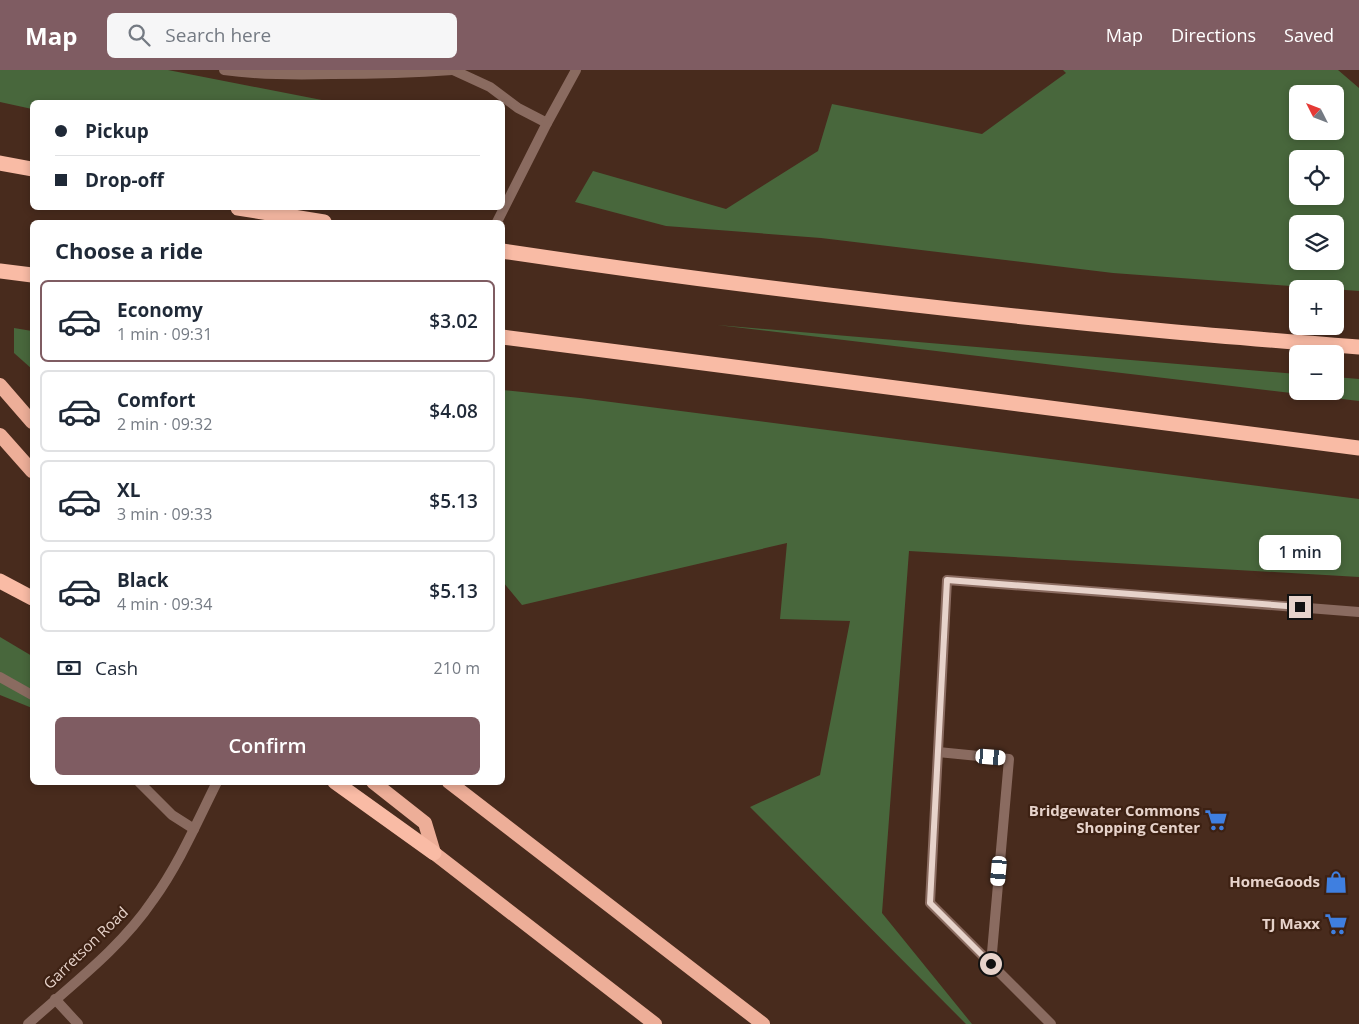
<!DOCTYPE html>
<meta charset="utf-8">
<style>
:root{--surface:#fff;--page:#f6f6f7;--text:#1f2937;--muted:#747a83;--line:#e0e1e3;--accent:#7f5c62}
body{margin:0;font-family:"Open Sans",sans-serif;background:var(--page);color:var(--text);height:100vh;display:flex;flex-direction:column;font-size:19px;white-space:nowrap}
*{box-sizing:border-box;margin:0}
p{font-size:16px;color:var(--muted)}
.icon{flex:none;width:28px;height:28px;fill:none;stroke:currentColor;stroke-width:2;stroke-linecap:round;stroke-linejoin:round}
.map{position:relative;flex:1;overflow:hidden}
.details{position:absolute;left:30px;top:150px;width:475px;height:565px;display:flex;flex-direction:column;background:var(--surface);border-radius:8px;box-shadow:0 2px 8px #0003}
.details>*{flex:none}
.banner{position:absolute;left:30px;top:30px;width:475px;height:110px;border-radius:8px;box-shadow:0 2px 8px #0003;display:grid;align-content:center;height:110px;padding:0 25px;background:var(--surface)}
.needle{width:32px;rotate:312deg}
.buttons{position:absolute;left:1289px;top:15px;display:grid;gap:10px}
.buttons a{display:grid;place-items:center;width:55px;height:55px;border-radius:8px;background:var(--surface);box-shadow:0 2px 8px #0003;font-size:25px}
.end{position:absolute;width:22px;height:22px;margin:-11px;border:6px solid #e7d3cb;background:#111;box-shadow:0 0 0 2px #111}
.from{border-radius:50%}
.bubble{position:absolute;height:35px;border-radius:8px;background:var(--surface);box-shadow:0 2px 8px #0003;font-size:16px;font-weight:600;line-height:35px;text-align:center}
.car{position:absolute;width:15px;height:30px;margin:-15px -8px;border-radius:6px;box-shadow:0 0 4px 1px #0007;background:linear-gradient(#fff 24%,#345 0 40%,#fff 0 76%,#345 0 86%,#fff 0)}
.banner b{display:flex;align-items:center;gap:18px;height:48px;font-size:19px}
.banner b+b{border-top:1px solid var(--line)}
.banner i{width:12px;height:12px;background:var(--text)}
ul{padding:0;list-style:none}
li{display:flex;align-items:center;gap:15px;height:82px;margin:0 10px 8px;padding:0 15px;border:2px solid var(--line);border-radius:8px}
li div{flex:1}
li b{display:block;font-size:19px}
li em{font-style:normal;font-weight:600}
li.selected{border-color:var(--accent)}
li>.icon{width:45px;height:45px;stroke-width:1.5}
h2{padding:0 25px;font-size:22px;line-height:60px}
.pay{display:flex;align-items:center;gap:12px;height:55px;padding:0 25px;font-size:19px}
.pay p{margin-inline-start:auto}
.primary-button{display:flex;gap:10px;margin-top:auto;padding:10px 25px}
.primary-button a{flex:1;height:58px;border-radius:8px;background:var(--accent);color:#fff;font-size:20px;font-weight:600;line-height:58px;text-align:center}
header{display:flex;align-items:center;gap:30px;box-sizing:border-box;height:70px;padding:0 25px;background:var(--accent);color:#fff}
header strong{font-size:24px}
nav{display:flex;gap:28px;margin-inline-start:auto;font-size:18px}
.search{width:350px;height:45px;background:var(--page);display:flex;align-items:center;gap:12px;box-sizing:border-box;padding:0 18px;border-radius:8px;color:var(--muted);font-size:19px}
.map>svg:first-child{display:block}
</style>
<header>
<strong>Map</strong>
<div class="search"><svg class="icon" aria-label="search" viewBox="0 0 24 24"><circle cx="10" cy="10" r="6"/><path d="M15 15l6 6"/></svg>Search here</div>
<nav><a>Map</a><a>Directions</a><a>Saved</a></nav>
</header>
<div class="map">
<svg width="1359" height="954" viewBox="0 0 1359 954">
<rect width="100%" height="100%" fill="#482b1d"/>
<g fill="#48673c" fill-rule="evenodd">
<polygon points="0,0 168,0 332,32 343,32 32,32 32,39 0,32"/>
<path d="M1063 0H1338L1359 18V221L1113 203 821 168 666 156 575 132 593 101 726 139 818 81 832 34 982 64 1066 3ZM1298 24H1335V61H1298ZM1298 89H1335V126H1298ZM1298 154H1335V191H1298Z"/>
<polygon points="717,255 1297,304 1298,321 1335,321 1335,307 1359,309 1359,331"/>
<polygon points="14,258 32,261 32,299 14,283"/>
<polygon points="503,320 580,328 1359,429 1359,507 909,481 882,843 972,954 966,954 750,737 820,705 850,551 780,549 787,473 522,535 503,512"/>
<polygon points="0,567 32,586 32,638 0,625"/>
</g>
<g fill="none" stroke-linecap="round" stroke-linejoin="round">
<g stroke="#8a6b60" stroke-width="10">
<polyline points="938,682 1009,689 991,894"/>
<polyline points="55,929 78,954"/>
<polyline points="1051,954 930,833 947,510 1359,542"/>
</g>
<g stroke="#8a6b60" stroke-width="10">
<path d="M224 0C260 5 296 5 332 4 372 4 412 3 452 0"/>
<polyline points="453,0 490,17 518,38 547,53"/>
<polyline points="0,607 32,625"/>
<polyline points="139,712 172,745 194,759"/>
</g>
<g stroke="#8a6b60" stroke-width="10">
<polyline points="497,152 547,53 576,0"/>
<path d="M28 954C71 915 120 879 153 830 179 794 197 752 217 712"/>
</g>
<g stroke="#edae98" stroke-width="14">
<polyline points="0,315 32,352"/>
<polyline points="0,365 32,401"/>
<polyline points="373,712 425,753 434,783 655,954"/>
<polyline points="449,712 763,954"/>
</g>
<g stroke="#f9bba5" stroke-width="15">
<polyline points="0,93 32,99"/>
<polyline points="238,138 324,152"/>
<path d="M502 181C722 214 943 240 1165 261 1229 267 1294 272 1359 277"/>
<polyline points="0,201 32,205"/>
<polyline points="502,267 1359,378"/>
<polyline points="0,511 32,528"/>
<polyline points="335,712 434,783"/>
</g>
</g>
<g fill="none" stroke-linecap="round" stroke-linejoin="round">
<polyline stroke="#e7d3cb" stroke-width="6" points="991,894 930,833 947,510 1300,537"/>
</g>
<defs>
<symbol id="supermarket-bare" viewBox="-9 -9 18 18"><path d="M-6-5.5h2.5l.6 2H6L4.5 2H-2.5L-4.4-4H-6ZM-1.5 3.2a1.3 1.3 0 1 0 .1 0ZM3 3.2a1.3 1.3 0 1 0 .1 0Z" fill="#3f7fe0" stroke="#3d2113" stroke-width="2.5" paint-order="stroke"/></symbol>
<symbol id="shop-bare" viewBox="-9 -9 18 18"><path d="M-5-2.5h2.3a2.7 3.5 0 0 1 5.4 0H5L5.5 6h-11ZM-1.5-2.5h3a1.5 2.3 0 0 0-3 0Z" fill="#3f7fe0" stroke="#3d2113" stroke-width="2.5" paint-order="stroke"/></symbol>
</defs>
<g fill-rule="evenodd">
<use href="#supermarket-bare" x="1200" y="734" width="32" height="32"/>
<use href="#shop-bare" x="1320" y="796" width="32" height="32"/>
<use href="#supermarket-bare" x="1320" y="838" width="32" height="32"/>
</g>
<g text-anchor="middle" stroke-width="4.5" stroke-linejoin="round" paint-order="stroke">
<g font-size="15" font-weight="bold" fill="#e7d3cb" stroke="#3d2113" text-anchor="end">
<text x="1200" y="746">Bridgewater Commons<tspan x="1200" dy="17">Shopping Center</tspan></text>
<text x="1320" y="817">HomeGoods</text>
<text x="1320" y="859">TJ Maxx</text>
</g>
<g font-size="15" fill="#e7d3cb" stroke="#3d2113">
<text transform="translate(86 878) rotate(-44)" y="5">Garretson Road</text>
</g>
</g>
</svg>
<div class="buttons">
<a><svg class="needle" viewBox="-14 -14 28 28"><path d="M0-13l5 13h-10z" fill="#e53935"/><path d="M0 13l5-13h-10z" fill="#747a83"/></svg></a>
<a><svg class="icon" aria-label="locate" viewBox="0 0 24 24"><circle cx="12" cy="12" r="6"/><path d="M12 2v4M12 18v4M2 12h4M18 12h4"/></svg></a>
<a><svg class="icon" aria-label="layers" viewBox="0 0 24 24"><path d="M12 4l9 5-9 5-9-5zM3 14l9 5 9-5"/></svg></a>
<a>+</a>
<a>−</a>
</div>
<i class="end from" style="left:991px;top:894px"></i>
<i class="end" style="left:1300px;top:537px"></i>
<div class="bubble" style="left:1259px;top:465px;width:82px">1 min</div>
<i class="car" style="left:991px;top:687px;rotate:95deg"></i>
<i class="car" style="left:999px;top:801px;rotate:185deg"></i>
<div class="banner">
<b><i class="from"></i>Pickup</b>
<b><i></i>Drop-off</b>
</div>
<section class="details">
<h2>Choose a ride</h2>
<ul>
<li class="selected"><svg class="icon" aria-label="car" viewBox="0 0 24 24"><path d="M5 17H2v-5l4-1 3-4h7l3 4 3 1v5h-3M9 17h6M6 11h13"/><circle cx="7" cy="17" r="2"/><circle cx="17" cy="17" r="2"/></svg><div><b>Economy</b><p>1 min · 09:31</p></div><em>$3.02</em></li>
<li><svg class="icon" aria-label="car" viewBox="0 0 24 24"><path d="M5 17H2v-5l4-1 3-4h7l3 4 3 1v5h-3M9 17h6M6 11h13"/><circle cx="7" cy="17" r="2"/><circle cx="17" cy="17" r="2"/></svg><div><b>Comfort</b><p>2 min · 09:32</p></div><em>$4.08</em></li>
<li><svg class="icon" aria-label="car" viewBox="0 0 24 24"><path d="M5 17H2v-5l4-1 3-4h7l3 4 3 1v5h-3M9 17h6M6 11h13"/><circle cx="7" cy="17" r="2"/><circle cx="17" cy="17" r="2"/></svg><div><b>XL</b><p>3 min · 09:33</p></div><em>$5.13</em></li>
<li><svg class="icon" aria-label="car" viewBox="0 0 24 24"><path d="M5 17H2v-5l4-1 3-4h7l3 4 3 1v5h-3M9 17h6M6 11h13"/><circle cx="7" cy="17" r="2"/><circle cx="17" cy="17" r="2"/></svg><div><b>Black</b><p>4 min · 09:34</p></div><em>$5.13</em></li>
</ul>
<div class="pay"><svg class="icon" aria-label="cash" viewBox="0 0 24 24"><path d="M3 7h18v10H3z"/><circle cx="12" cy="12" r="2"/></svg>Cash<p>210 m</p></div>
<div class="primary-button"><a>Confirm</a></div>
</section>
</div>
